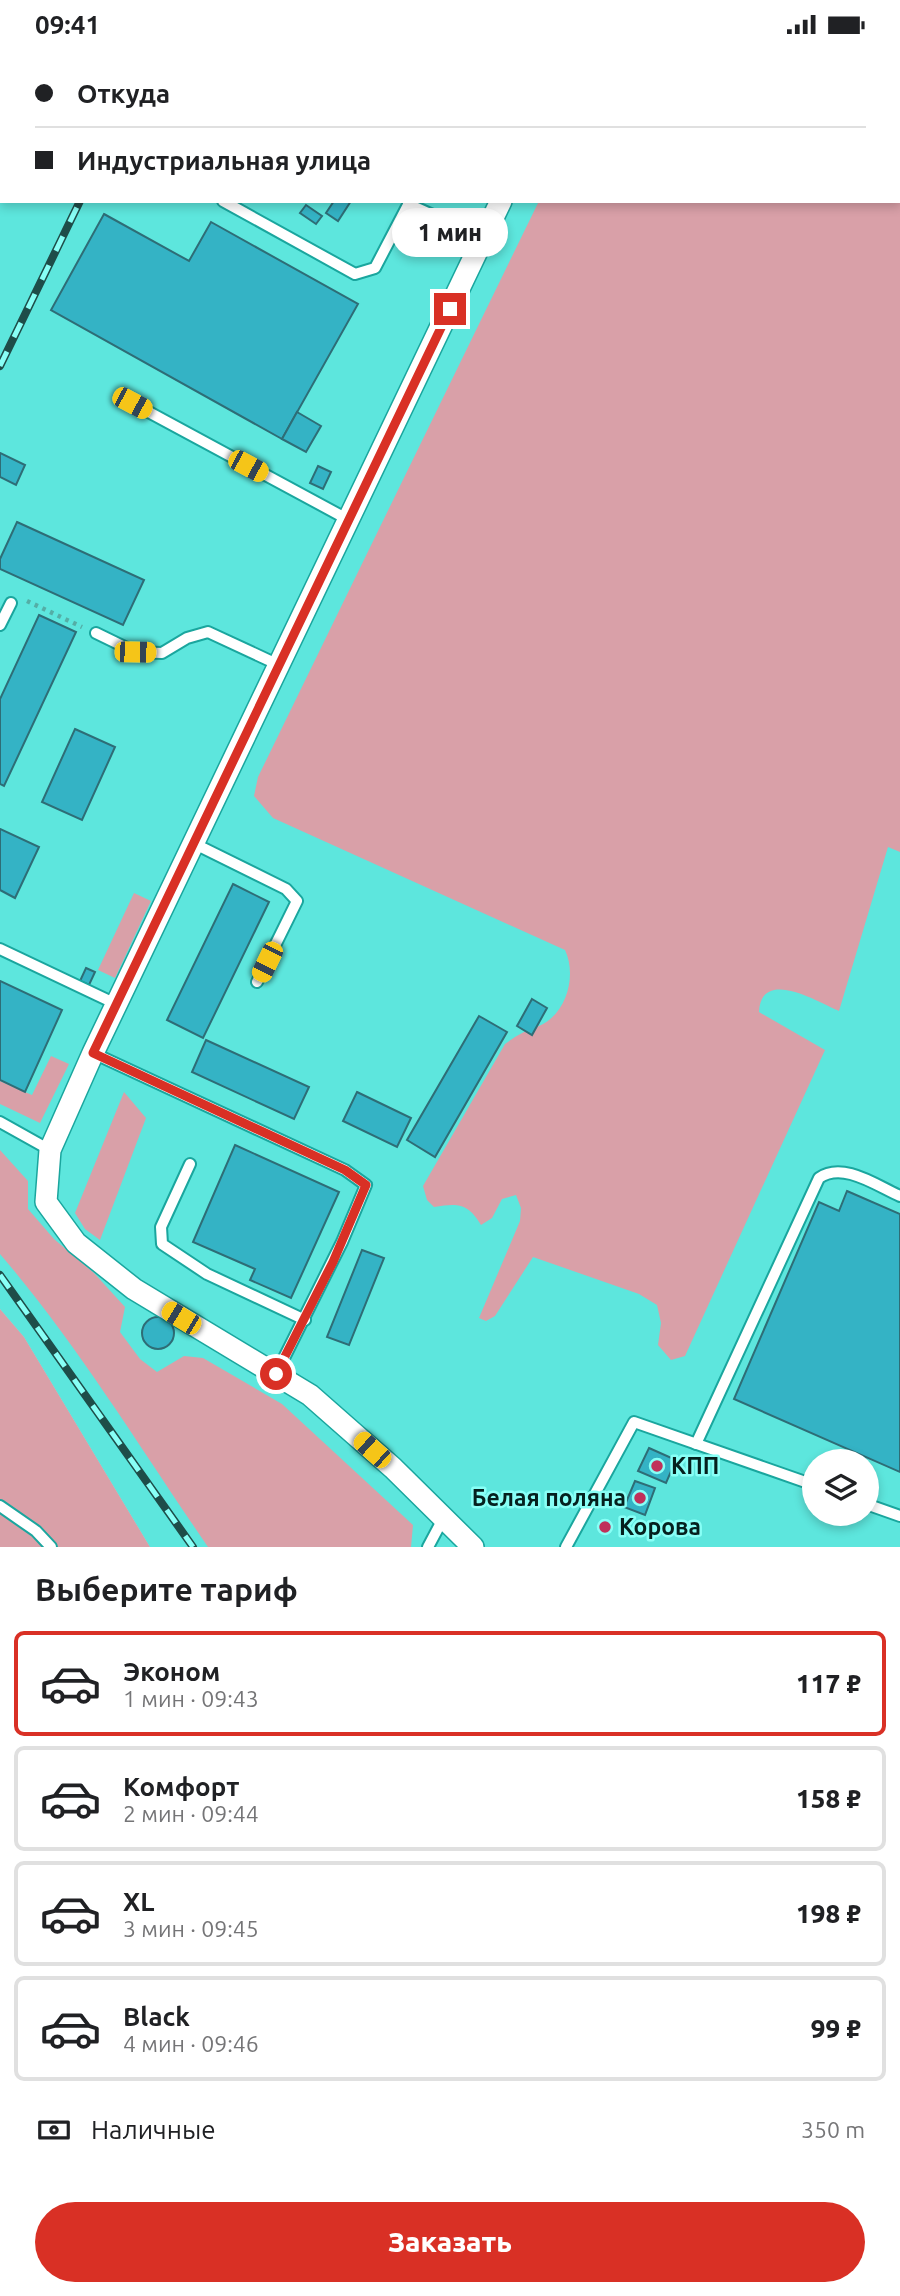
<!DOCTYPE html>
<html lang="ru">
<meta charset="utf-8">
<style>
:root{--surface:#fff;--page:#f6f6f6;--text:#202124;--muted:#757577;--line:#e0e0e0;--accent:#d93025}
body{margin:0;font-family:Ubuntu,sans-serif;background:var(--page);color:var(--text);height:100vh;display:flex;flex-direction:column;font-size:26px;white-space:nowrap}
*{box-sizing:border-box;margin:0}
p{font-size:23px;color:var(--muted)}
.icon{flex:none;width:38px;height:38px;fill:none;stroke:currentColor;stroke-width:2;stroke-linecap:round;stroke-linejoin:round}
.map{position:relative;height:1498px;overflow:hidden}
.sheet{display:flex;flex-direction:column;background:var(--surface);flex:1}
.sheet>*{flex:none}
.banner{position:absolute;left:0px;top:0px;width:901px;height:154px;box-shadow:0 4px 10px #0003;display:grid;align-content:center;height:154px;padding:0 35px;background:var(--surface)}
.controls{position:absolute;left:802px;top:1400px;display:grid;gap:14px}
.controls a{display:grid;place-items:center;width:77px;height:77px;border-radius:50%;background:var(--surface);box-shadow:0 4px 10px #0003;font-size:35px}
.end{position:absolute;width:32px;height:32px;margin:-16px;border:9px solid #d93025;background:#fff;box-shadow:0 0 0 4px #fff}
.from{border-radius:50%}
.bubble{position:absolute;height:49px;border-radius:24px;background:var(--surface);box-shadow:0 4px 10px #0003;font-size:23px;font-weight:800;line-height:49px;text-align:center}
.car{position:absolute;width:21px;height:42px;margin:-21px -10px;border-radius:9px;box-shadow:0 0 5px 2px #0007;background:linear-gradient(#f5c518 24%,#345 0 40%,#f5c518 0 76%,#345 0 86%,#f5c518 0)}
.banner b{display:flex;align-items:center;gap:24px;height:66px;font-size:26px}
.banner b+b{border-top:2px solid var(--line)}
.banner i{width:18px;height:18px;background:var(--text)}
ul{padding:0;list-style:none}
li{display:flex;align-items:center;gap:21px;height:105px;margin:0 14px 10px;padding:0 21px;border:4px solid var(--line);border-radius:10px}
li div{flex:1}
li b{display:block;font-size:26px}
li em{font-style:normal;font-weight:800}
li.current{border-color:var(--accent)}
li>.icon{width:63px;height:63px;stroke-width:1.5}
h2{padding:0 35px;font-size:32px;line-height:84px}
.pay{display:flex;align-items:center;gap:18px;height:77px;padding:0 35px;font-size:26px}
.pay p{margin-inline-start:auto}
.button{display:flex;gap:14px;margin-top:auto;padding:14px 35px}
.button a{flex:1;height:80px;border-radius:42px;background:var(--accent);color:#fff;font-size:28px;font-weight:800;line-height:80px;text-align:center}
.status{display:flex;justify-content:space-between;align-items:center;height:49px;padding:0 35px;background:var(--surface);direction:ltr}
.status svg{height:19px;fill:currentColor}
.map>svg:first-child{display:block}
</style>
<div class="status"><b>09:41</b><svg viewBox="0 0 49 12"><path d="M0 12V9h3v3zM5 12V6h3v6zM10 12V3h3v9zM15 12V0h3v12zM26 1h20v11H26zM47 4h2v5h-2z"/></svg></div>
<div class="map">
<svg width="900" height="1498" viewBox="0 0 900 1498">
<rect width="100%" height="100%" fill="#7af2e8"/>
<path fill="#5de6dd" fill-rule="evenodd" d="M0 0H900V1498H150L24 1288 0 1260ZM2 2H900V152H2ZM814 1412H866V1465H814Z"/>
<g fill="#d9a0a8">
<path d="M613 0H900V803L888 798 839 962C818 953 761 918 759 963L825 1001 685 1307 671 1311 658 1296 661 1274 657 1256 639 1245 533 1208 495 1267 486 1272 479 1269 520 1172 521 1159 516 1146 502 1150 492 1169 481 1176C468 1154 458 1154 434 1158L427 1151 423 1137 505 995C517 986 525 982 539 977 567 965 577 926 565 901L273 769 254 747 258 728 539 152H900V2Z"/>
<polygon points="134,844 151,852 115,929 98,921"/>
<polygon points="51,1007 69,1015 40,1074 0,1055 0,1032 32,1046"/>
<polygon points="124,1043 146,1069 100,1191 85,1180 75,1164"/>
<path d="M0 1101 28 1132V1160L54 1190 94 1224 125 1258 120 1283 140 1310 157 1323 184 1307 203 1309 282 1355 413 1476 411 1498H208C140 1399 78 1296 0 1205Z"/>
<polygon points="0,1260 24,1288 150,1498 0,1498"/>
</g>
<g fill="#34b3c5" stroke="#2e6d76" stroke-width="2">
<polygon points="228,0 281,0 227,2"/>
<polygon points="433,0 462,0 432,2"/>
<polygon points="500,0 531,0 499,2"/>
<polygon points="334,152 351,152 338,172 326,164"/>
<polygon points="306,156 322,167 316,175 300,164"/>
<polygon points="104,165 189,212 211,173 358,255 282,390 51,261"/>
<polygon points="297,363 321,377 306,403 282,390"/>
<polygon points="0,404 25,416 16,436 0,428"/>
<polygon points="318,417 331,423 323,440 310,434"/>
<polygon points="17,473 144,531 123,576 0,520 0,510"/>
<polygon points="39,566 76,583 4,737 0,735 0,650"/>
<polygon points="75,680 115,698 82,771 42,753"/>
<polygon points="0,780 39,798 15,849 0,841"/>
<polygon points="233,835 269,853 203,989 167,971"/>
<polygon points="86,919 95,923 89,936 80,932"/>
<polygon points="0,932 62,961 25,1043 0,1031"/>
<polygon points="532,950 547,959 532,986 517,977"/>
<polygon points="479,967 507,983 435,1108 407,1091"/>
<polygon points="206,991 309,1038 294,1070 192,1023"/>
<polygon points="357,1043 411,1069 397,1098 343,1072"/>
<polygon points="235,1096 339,1143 291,1249 250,1231 255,1220 193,1193"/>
<polygon points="847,1142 900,1165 900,1423 734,1350 819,1153 839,1162"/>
<polygon points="362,1201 384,1209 349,1296 327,1288"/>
<circle cx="158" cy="1284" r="16"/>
<polygon points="649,1399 676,1411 666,1434 638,1422"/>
<polygon points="635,1432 655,1439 645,1466 624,1458"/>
</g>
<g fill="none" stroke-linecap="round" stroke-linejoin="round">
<defs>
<g id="lane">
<polyline points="482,2 483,0"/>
<polyline points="223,152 355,225 375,219 410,152"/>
<polyline points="408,155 484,189"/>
<polyline points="132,354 349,471"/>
<polyline points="0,576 11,554"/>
<polyline points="96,584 135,603 162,604 187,589 208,583 279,616"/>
<polyline points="193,794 286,840 297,852 257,933"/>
<polyline points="0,900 116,955"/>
<polyline points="93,1004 345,1121 366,1136 342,1193 276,1325"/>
<polyline points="0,1073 50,1101"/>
<polyline points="190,1115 161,1178 162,1195 207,1225 305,1271"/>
<path d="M696 1395 819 1129C843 1112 877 1137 900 1147"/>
<polyline points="866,1455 900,1467"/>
<polyline points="0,1457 36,1482 51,1498"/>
<polyline points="428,1498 444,1468"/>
<polyline points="566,1498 634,1373 814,1436"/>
</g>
<g id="street">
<polyline points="574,2 574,0"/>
<polyline points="473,1498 393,1419 310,1346 134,1240 76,1194 46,1153 50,1101 93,1004 501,152"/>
</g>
</defs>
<use href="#lane" stroke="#1aa69e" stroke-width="14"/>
<use href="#street" stroke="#1aa69e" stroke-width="24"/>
<polyline stroke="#54aea6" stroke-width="4.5" stroke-dasharray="3.5 5" stroke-linecap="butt" points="27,552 82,578"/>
<use href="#lane" stroke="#fff" stroke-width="10"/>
<use href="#street" stroke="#fff" stroke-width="21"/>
<defs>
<g id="rail">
<polyline points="67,2 68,0"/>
<polyline points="121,2 121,0"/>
<polyline points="169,2 170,0"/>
<polyline points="0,136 2,133"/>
<polyline points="0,317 80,152"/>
<polyline points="0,1226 193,1498"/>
</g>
</defs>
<use href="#rail" stroke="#1e4d49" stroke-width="8"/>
<use href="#rail" stroke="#88fff6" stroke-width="5" stroke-dasharray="16" stroke-linecap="butt"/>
</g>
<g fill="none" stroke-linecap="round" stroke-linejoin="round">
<polyline stroke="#d93025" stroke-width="9" points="276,1325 333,1213 366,1136 345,1121 93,1004 450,260"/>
</g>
<g fill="#c0315a" stroke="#88fff6" stroke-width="2.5">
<circle cx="657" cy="1417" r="7"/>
<circle cx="640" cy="1449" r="7"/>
<circle cx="605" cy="1478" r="7"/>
</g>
<g text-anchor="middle" stroke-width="5" stroke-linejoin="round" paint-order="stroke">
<g font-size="23" font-weight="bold" fill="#05201e" stroke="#88fff6" text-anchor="start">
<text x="671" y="1425">КПП</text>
<text x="626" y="1457" text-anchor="end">Белая поляна</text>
<text x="619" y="1486">Корова</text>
</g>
</g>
</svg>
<div class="controls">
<a><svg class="icon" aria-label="layers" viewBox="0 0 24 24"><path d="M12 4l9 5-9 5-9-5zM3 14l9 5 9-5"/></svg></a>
</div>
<i class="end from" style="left:276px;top:1325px"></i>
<i class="end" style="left:450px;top:260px"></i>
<div class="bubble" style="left:392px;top:159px;width:116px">1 мин</div>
<i class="car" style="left:132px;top:354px;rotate:118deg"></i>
<i class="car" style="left:248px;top:417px;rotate:118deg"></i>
<i class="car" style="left:135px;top:603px;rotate:91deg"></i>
<i class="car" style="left:267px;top:913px;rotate:206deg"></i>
<i class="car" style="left:181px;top:1269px;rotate:301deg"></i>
<i class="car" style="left:372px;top:1401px;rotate:312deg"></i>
<div class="banner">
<b><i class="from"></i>Откуда</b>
<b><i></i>Индустриальная улица</b>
</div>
</div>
<section class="sheet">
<h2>Выберите тариф</h2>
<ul>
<li class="current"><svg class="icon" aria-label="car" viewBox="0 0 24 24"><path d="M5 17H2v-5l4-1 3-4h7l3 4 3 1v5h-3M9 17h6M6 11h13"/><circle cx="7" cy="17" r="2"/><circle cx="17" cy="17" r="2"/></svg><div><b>Эконом</b><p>1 мин · 09:43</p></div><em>117 ₽</em></li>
<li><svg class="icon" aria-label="car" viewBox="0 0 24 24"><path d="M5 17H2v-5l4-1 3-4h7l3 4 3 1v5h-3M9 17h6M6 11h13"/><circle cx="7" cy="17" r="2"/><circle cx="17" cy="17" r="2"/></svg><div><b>Комфорт</b><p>2 мин · 09:44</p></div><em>158 ₽</em></li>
<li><svg class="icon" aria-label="car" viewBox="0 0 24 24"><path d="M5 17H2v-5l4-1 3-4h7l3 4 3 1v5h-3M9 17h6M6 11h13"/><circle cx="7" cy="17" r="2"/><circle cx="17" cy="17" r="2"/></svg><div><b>XL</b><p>3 мин · 09:45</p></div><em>198 ₽</em></li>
<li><svg class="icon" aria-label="car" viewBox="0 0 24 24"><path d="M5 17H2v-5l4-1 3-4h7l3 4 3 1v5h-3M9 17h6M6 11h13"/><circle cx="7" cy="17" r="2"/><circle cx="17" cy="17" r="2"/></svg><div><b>Black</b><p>4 мин · 09:46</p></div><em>99 ₽</em></li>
</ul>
<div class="pay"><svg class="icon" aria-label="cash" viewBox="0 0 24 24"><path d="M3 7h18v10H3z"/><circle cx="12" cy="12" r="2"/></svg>Наличные<p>350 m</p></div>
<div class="button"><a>Заказать</a></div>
</section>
